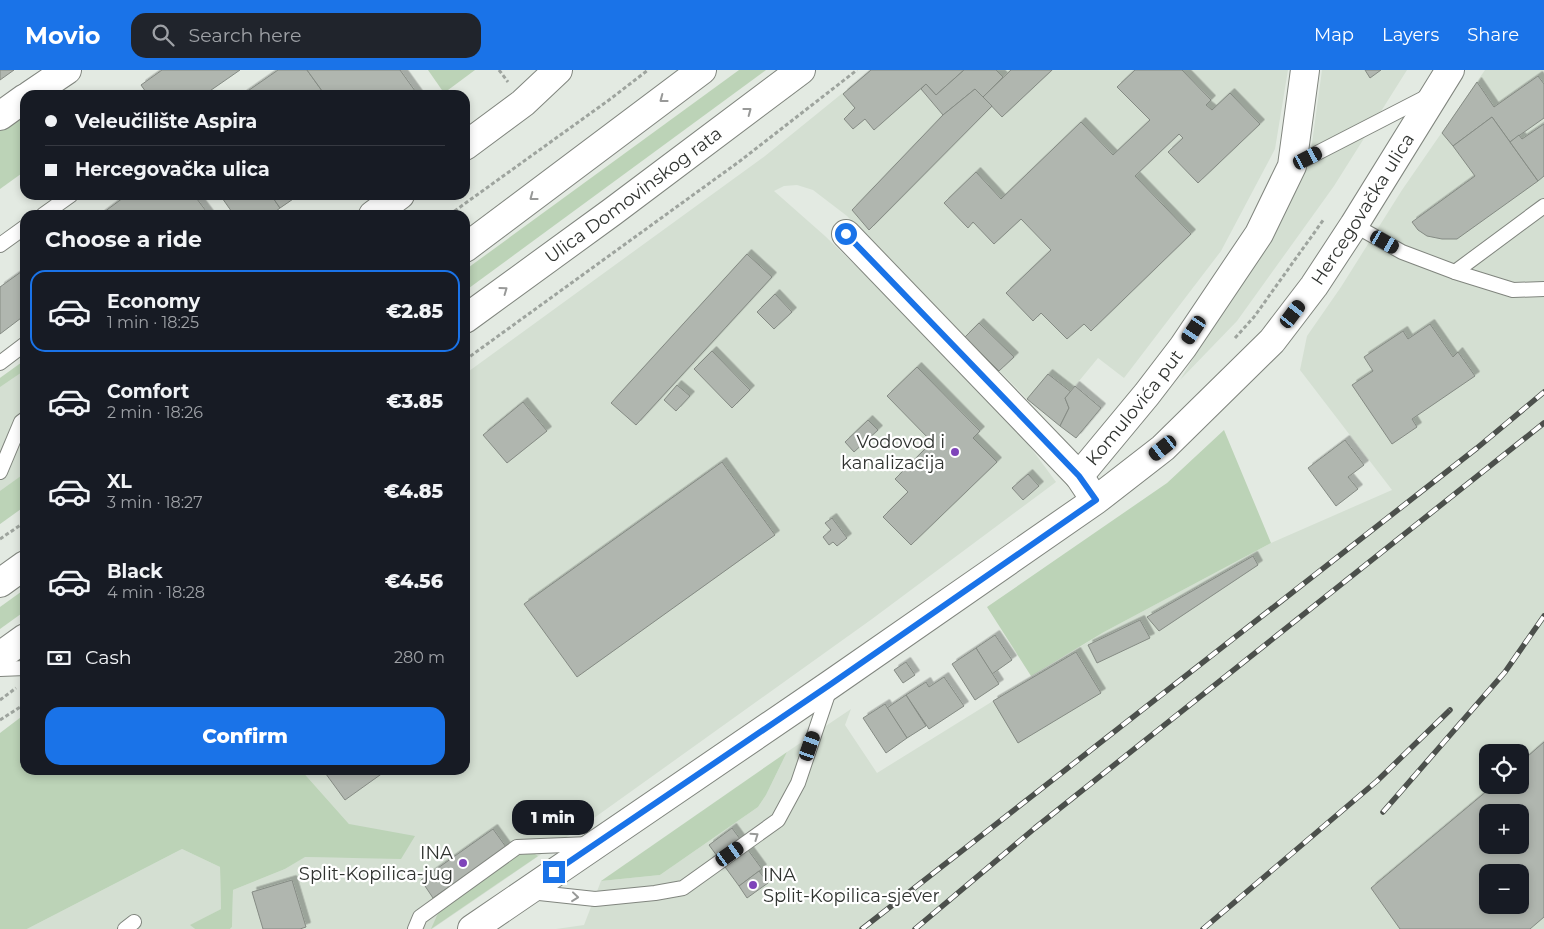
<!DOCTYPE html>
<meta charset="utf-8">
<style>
:root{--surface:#171b24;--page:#20242c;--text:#f1f3f6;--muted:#9ea1a6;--line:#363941;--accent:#1a73e8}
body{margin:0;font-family:Montserrat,sans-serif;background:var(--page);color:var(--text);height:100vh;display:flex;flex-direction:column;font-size:19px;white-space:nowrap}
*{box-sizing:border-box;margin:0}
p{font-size:16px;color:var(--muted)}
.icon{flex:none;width:28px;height:28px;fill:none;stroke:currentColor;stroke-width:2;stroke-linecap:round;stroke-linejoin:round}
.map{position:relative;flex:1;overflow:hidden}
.drawer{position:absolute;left:20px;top:140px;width:450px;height:565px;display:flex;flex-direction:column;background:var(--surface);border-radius:15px;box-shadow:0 2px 8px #0003}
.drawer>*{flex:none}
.guide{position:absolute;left:20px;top:20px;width:450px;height:110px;border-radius:15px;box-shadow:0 2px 8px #0003;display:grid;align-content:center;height:110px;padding:0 25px;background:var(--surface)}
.tools{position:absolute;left:1479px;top:674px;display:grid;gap:10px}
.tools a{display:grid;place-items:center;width:50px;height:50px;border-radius:10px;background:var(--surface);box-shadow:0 2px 8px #0003;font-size:25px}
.end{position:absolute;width:22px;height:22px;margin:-11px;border:6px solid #1a73e8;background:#fff;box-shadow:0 0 0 2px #fff}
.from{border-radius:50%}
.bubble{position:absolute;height:35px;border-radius:15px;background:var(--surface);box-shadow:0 2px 8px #0003;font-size:16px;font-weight:800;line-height:35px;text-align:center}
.car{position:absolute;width:15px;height:30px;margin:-15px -8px;border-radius:6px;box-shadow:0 0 4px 1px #0007;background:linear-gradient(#222 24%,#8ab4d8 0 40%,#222 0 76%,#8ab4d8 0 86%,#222 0)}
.guide b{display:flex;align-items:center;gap:18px;height:48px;font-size:19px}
.guide b+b{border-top:1px solid var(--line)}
.guide i{width:12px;height:12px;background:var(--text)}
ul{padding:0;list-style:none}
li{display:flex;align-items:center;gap:15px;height:82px;margin:0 10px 8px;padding:0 15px;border:2px solid transparent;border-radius:15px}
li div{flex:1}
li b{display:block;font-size:19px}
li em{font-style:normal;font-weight:800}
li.on{border-color:var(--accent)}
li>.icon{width:45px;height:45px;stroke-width:1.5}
h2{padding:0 25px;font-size:22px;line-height:60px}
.pay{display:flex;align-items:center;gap:12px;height:55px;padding:0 25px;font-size:19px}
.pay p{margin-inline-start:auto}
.action{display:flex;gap:10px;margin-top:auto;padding:10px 25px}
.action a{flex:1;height:58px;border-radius:15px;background:var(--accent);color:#fff;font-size:20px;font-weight:800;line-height:58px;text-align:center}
header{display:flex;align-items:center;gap:30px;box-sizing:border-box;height:70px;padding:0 25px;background:var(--accent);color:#fff}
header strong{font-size:24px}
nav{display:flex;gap:28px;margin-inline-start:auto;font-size:18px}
.search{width:350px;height:45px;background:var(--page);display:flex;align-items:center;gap:12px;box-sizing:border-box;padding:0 18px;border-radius:15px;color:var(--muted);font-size:19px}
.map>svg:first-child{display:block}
</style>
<header>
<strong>Movio</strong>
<div class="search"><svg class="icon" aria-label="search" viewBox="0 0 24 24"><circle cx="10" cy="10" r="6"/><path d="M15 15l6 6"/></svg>Search here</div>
<nav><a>Map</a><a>Layers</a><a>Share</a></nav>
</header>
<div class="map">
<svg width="1544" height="859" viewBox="0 0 1544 859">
<defs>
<filter id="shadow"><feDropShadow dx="4.5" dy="-4.5" stdDeviation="0" flood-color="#0004"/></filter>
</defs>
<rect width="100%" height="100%" fill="#e3eae2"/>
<g fill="#d4dfd2" fill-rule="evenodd">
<polygon points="871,0 1288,0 1275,79 1221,181 1124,308 1098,288 1065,328 1060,356 1027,329 847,146 813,120 797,115 784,116 774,121 825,166 903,242 1023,367 1056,412 872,549 587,753 432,859 230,859 232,857 233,820 285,799 304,787 377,788 349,754 301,700 465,700 465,304 765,86"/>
<polygon points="1322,0 1407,0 1334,116 1237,251 1180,310 1270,163 1309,95"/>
<path d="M1485 0H1544V859H556L584 855 601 811 660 805 758 737 766 725 787 682 851 639 845 655 877 703 1104 562 1271 473 1392 420 1300 300 1307 266 1341 217 1402 120ZM1488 682H1520V715H1488ZM1488 742H1520V775H1488ZM1488 802H1520V835H1488Z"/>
<polygon points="25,290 25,436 0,454 0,308"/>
<polygon points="182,779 220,797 221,839 191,855 195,859 27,859"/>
</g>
<g fill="#bcd3b7">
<polygon points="428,0 475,0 444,23"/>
<polygon points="739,0 766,0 465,221 465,200"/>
<polygon points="25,43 25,101 0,119 0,60"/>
<polygon points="25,290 25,300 0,317 0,308"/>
<polygon points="1224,360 1271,473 1104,562 1031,606 987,537 1167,413"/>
<polygon points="25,403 25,436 0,454 0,421"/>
<polygon points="25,519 25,541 0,559 0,537"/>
<polygon points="25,644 25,700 301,700 349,754 415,766 401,789 305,787 285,799 233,820 232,857 230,859 195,859 190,855 221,839 220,797 182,779 27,859 0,859 0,663"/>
<polygon points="787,682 766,725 758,737 660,805 601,811"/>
<polygon points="533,783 538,786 431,859 439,841 514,786"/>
</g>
<g fill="#b0b6af" stroke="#858b84" fill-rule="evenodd" filter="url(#shadow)">
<polygon points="0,0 14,0 0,10"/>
<polygon points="162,0 240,0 204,25 148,25 141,15"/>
<polygon points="278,0 307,0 325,25 242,25"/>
<polygon points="307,0 400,0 418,25 325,25"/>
<polygon points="871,0 964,0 936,25 926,14 874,60 865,49 853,59 844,49 855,38 843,24"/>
<polygon points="964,0 996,0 1003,7 983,27 975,19 943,45 921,19 926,14 936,25"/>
<polygon points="1011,0 1052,0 1002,47 983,27"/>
<polygon points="1135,0 1182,0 1211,30 1206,35 1212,40 1230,23 1260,54 1198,113 1168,82 1183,68 1179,64 1135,106 1191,164 1091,261 1084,254 1067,269 1041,243 1033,251 1006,223 1051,180 1021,149 994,174 973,152 968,158 944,133 976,102 1001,129 1081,52 1113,85 1150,50 1117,17"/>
<polygon points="1365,0 1381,0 1370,8"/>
<polygon points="1538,6 1544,14 1544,48 1510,72 1492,47 1453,76 1442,63 1477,12 1494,37"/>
<polygon points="975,19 992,36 869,160 852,140 943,45"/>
<polygon points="1492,47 1538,111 1457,169 1442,169 1427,166 1418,160 1412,152 1475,106 1453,76"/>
<polygon points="1544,54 1544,106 1538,111 1510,72 1519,65 1522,69"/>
<polygon points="127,125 194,125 209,145 100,145"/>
<polygon points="220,125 271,125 280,138 271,145 234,145"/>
<polygon points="271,125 299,125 280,138"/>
<polygon points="747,184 772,207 636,355 611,333"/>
<polygon points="25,199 25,245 0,264 0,217"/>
<polygon points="775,224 792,242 774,259 757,242"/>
<polygon points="979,253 1014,287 999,301 965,267"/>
<polygon points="1430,254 1453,287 1458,282 1475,306 1412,349 1417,357 1392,374 1352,315 1373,301 1364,287 1403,261 1408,269"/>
<polygon points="712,281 750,320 732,338 694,299"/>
<polygon points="917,297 980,361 973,368 997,392 911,475 883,447 908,422 895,409 932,372 887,326"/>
<polygon points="1048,304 1071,322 1065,328 1069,338 1060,356 1027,329"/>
<polygon points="677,315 690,326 676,341 664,330"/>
<polygon points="1075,316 1101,338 1076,368 1060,356 1069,338 1065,328"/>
<polygon points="523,332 547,361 507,393 483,365"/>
<polygon points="868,350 878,360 854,382 845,372"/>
<polygon points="1345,370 1364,395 1348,407 1358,419 1336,436 1308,398"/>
<polygon points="722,392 775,465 577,607 524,534"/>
<polygon points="1028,404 1039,416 1023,430 1012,418"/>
<polygon points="832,448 847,468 837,476 833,472 829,475 823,467 831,460 825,453"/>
<polygon points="1253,486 1258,495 1159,561 1147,547"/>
<polygon points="1140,550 1150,568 1097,593 1088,575"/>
<polygon points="995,565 1012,590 992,604 976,578"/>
<polygon points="976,578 999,614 975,630 952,594"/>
<polygon points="1076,582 1101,623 1018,673 993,631"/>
<polygon points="906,592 915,605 903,613 894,600"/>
<polygon points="944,607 964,636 929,659 906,625 926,612 929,617"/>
<polygon points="906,625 926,656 907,668 887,638"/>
<polygon points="885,634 907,668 886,683 863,648"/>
<path d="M1544 672V847L1530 859H1400L1371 818 1494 715H1520V693ZM1488 742H1520V775H1488ZM1488 802H1520V835H1488Z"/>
<polygon points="323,700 387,700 345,730"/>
<polygon points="732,758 762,799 739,816 709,775"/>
<polygon points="493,759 506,777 433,828 421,810"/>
<polygon points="759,801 768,813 747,828 739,816"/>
<polygon points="292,810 306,857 300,859 263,859 252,822"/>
</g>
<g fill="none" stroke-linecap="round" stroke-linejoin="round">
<defs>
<g id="lane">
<polyline points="1292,96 1428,26"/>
<polyline points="43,145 71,125"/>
<polyline points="1354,155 1402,182 1455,202 1513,220 1544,219"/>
<polyline points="0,175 25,157"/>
<polyline points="1455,202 1544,136"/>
<polyline points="0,293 25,274"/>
<polyline points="0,402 21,352 25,349"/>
<polyline points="0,599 25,598"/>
<polyline points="530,822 595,829 655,823 683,818 778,750 798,713 830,618"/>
<polyline points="125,859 134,852"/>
<polyline points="415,859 420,847 517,777 589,774"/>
</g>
<g id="street">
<polyline points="30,25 67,0"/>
<polyline points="0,46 25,28"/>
<polyline points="465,76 523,33 558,0"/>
<polyline points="373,145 400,125"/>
<polyline points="846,164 1079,406 1089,421"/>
<path id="s1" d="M1079 406 1147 324 1183 277 1259 164 1292 96 1305 0"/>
<path id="s2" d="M472 859 831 614 1096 430 1163 378 1272 271 1314 216 1354 155 1450 0"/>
</g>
<g id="secondary">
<polyline points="465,178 702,0"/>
<path id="s3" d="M465 249 612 142 801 0"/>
<polyline points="0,513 25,495"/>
<polyline points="0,586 25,568"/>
</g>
</defs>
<use href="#lane" stroke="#80857e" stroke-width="16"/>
<use href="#street" stroke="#80857e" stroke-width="30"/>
<use href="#secondary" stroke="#80857e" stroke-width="30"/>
<g stroke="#9ea49e" stroke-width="3" stroke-dasharray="4 2.5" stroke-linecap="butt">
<polyline points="499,0 508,12"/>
<polyline points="449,145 609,30 648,0"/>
<polyline points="1235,268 1254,247 1324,149"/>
<polyline points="465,290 740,91 857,0"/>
<polyline points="0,469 25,452"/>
<polyline points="0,630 16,618"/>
<polyline points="0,650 25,634"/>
</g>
<use href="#lane" stroke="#fff" stroke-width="14"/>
<use href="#street" stroke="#fff" stroke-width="28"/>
<use href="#secondary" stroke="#fff" stroke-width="28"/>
<defs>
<g id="rail">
<polyline points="1383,742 1505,602 1544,546"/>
<polyline points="862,859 1477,378 1544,322"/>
<polyline points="915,859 1035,758 1544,353"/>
<polyline points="1203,859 1377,711 1450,640"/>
</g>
</defs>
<use href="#rail" stroke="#4c504c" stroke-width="5.5"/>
<use href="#rail" stroke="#fff" stroke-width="4" stroke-dasharray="11" stroke-linecap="butt"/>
</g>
<defs><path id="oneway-chevron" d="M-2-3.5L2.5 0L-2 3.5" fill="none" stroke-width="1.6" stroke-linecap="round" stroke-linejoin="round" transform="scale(1.25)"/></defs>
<g stroke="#989998">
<use href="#oneway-chevron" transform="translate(663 29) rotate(143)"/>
<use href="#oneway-chevron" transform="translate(748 41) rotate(-37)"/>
<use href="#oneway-chevron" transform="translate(533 127) rotate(143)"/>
<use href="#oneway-chevron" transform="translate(504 220) rotate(-36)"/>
<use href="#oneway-chevron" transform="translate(755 766) rotate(-35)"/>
<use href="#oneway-chevron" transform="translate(575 827) rotate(6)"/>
</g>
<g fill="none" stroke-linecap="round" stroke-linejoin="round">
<polyline stroke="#1a73e8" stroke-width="6" points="554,802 831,614 1096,430 1079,406 846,164"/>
</g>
<g fill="#7f44ba" stroke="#fff" stroke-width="2">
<circle cx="955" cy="382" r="5"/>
<circle cx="463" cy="793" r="5"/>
<circle cx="753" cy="815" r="5"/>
</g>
<g text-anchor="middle" stroke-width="4.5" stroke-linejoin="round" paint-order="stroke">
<g font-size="18" fill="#303330" stroke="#fff">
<text dy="6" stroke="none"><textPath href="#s3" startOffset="209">Ulica Domovinskog rata</textPath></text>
<text dy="6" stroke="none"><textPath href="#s2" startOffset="1155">Hercegovačka ulica</textPath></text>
<text dy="6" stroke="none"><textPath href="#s1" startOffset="88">Komulovića put</textPath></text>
</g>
<g font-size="18" fill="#303330" stroke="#fff" text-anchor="end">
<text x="945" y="378">Vodovod i<tspan x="945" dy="21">kanalizacija</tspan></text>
<text x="453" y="789">INA<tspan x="453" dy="21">Split-Kopilica-jug</tspan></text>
<text x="763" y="811" text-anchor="start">INA<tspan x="763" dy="21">Split-Kopilica-sjever</tspan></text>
</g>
</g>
</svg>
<div class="tools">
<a><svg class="icon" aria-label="locate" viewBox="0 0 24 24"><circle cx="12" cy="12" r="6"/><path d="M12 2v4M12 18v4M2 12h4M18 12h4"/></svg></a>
<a>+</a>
<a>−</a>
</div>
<i class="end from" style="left:846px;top:164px"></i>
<i class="end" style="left:554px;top:802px"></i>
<div class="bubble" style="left:512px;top:730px;width:82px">1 min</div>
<i class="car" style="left:1308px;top:88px;rotate:63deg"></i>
<i class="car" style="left:1385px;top:172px;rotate:120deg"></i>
<i class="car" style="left:1293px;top:244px;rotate:37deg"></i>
<i class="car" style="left:1194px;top:260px;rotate:214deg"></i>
<i class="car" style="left:1163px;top:378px;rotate:232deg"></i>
<i class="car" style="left:810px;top:676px;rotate:19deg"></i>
<i class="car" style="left:730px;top:784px;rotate:55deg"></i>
<div class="guide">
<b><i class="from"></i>Veleučilište Aspira</b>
<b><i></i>Hercegovačka ulica</b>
</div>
<section class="drawer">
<h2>Choose a ride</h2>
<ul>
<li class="on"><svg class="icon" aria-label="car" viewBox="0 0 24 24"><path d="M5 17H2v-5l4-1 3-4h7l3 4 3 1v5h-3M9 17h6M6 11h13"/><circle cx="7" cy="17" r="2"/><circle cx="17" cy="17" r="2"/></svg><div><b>Economy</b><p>1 min · 18:25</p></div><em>€2.85</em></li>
<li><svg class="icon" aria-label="car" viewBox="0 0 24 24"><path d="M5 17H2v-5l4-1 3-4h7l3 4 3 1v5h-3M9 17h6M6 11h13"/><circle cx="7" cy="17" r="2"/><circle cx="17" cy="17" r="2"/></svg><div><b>Comfort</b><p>2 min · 18:26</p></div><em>€3.85</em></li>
<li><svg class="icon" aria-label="car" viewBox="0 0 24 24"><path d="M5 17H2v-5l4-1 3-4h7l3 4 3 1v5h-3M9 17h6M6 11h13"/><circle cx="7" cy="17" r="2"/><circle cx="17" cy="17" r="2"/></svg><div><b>XL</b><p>3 min · 18:27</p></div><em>€4.85</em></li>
<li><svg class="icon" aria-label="car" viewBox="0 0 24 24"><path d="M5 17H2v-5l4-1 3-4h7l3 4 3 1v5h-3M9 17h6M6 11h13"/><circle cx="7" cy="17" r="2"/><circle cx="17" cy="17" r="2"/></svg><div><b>Black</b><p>4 min · 18:28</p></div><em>€4.56</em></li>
</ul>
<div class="pay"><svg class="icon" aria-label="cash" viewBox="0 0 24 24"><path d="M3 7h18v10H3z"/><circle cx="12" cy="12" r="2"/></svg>Cash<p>280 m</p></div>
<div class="action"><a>Confirm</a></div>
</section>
</div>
